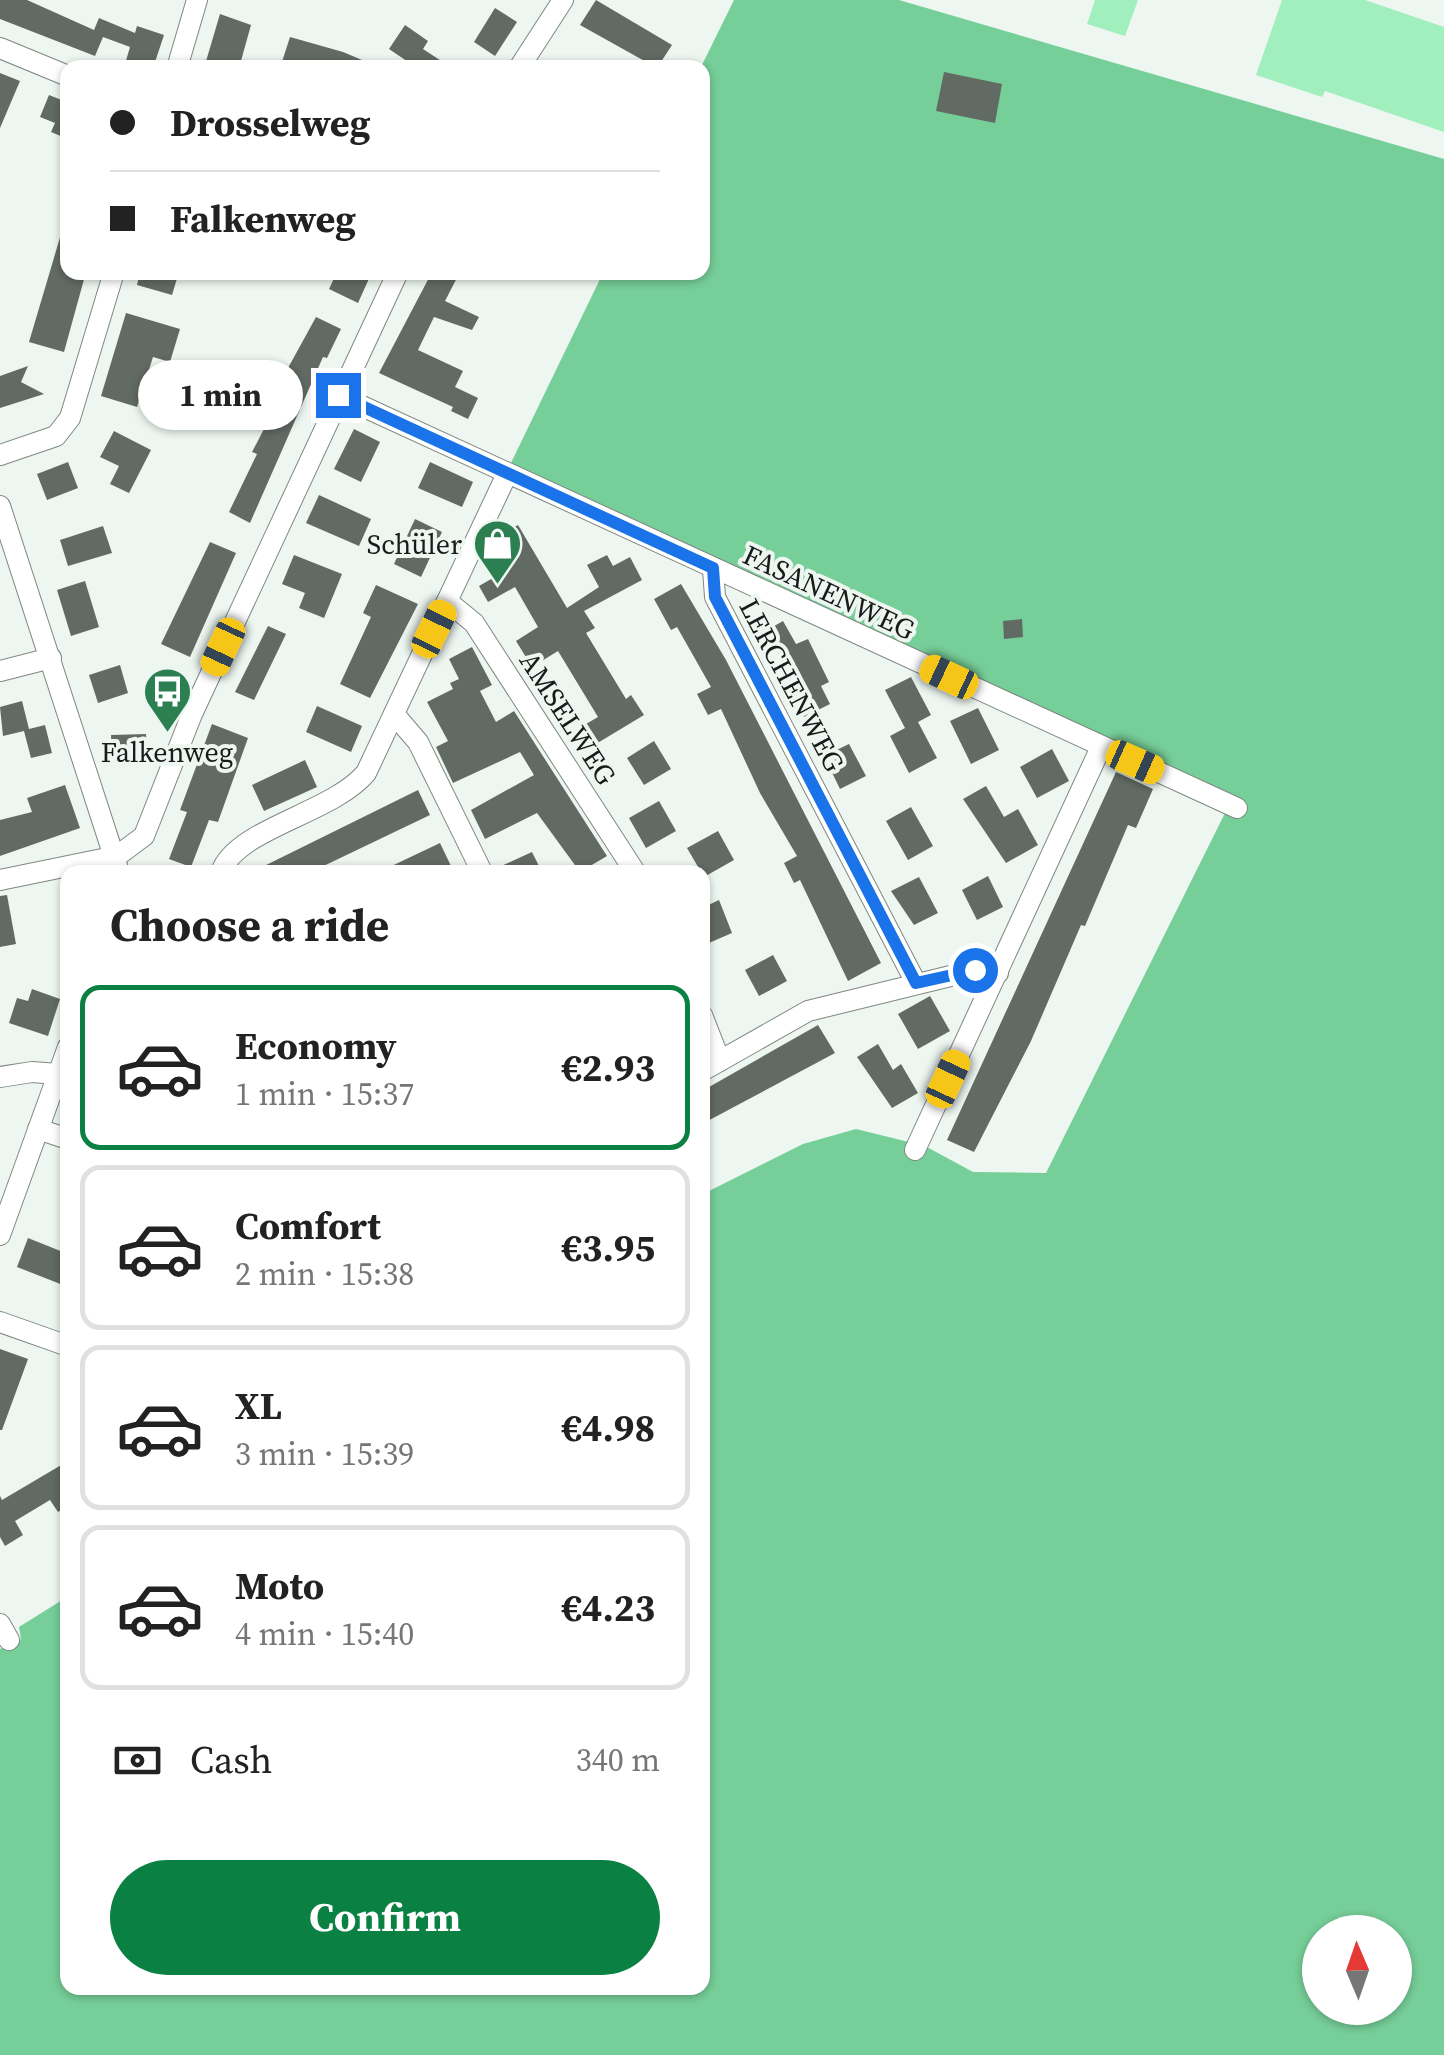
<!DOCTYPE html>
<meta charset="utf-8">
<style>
:root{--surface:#fff;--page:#f2f2f2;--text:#222;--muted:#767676;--line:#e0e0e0;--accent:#0b8043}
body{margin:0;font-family:"Source Serif 4",serif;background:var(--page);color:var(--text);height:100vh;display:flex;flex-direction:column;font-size:38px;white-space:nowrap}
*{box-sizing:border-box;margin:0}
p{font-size:32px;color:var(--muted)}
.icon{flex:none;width:55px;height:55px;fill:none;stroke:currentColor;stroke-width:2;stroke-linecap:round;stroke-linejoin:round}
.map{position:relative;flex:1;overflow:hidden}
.drawer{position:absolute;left:60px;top:865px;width:650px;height:1130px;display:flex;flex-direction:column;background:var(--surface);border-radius:20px;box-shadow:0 2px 8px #0004}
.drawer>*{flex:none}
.banner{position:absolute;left:60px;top:60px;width:650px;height:220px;border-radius:20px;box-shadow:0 2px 8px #0004;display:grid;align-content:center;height:220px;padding:0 50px;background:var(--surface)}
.needle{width:65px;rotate:358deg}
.fabs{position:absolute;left:1302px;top:1915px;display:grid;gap:20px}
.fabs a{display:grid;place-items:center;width:110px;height:110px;border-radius:50%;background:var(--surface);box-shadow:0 2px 8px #0004;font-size:50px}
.end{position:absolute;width:45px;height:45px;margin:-22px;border:12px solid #1a73e8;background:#fff;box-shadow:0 0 0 5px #fff}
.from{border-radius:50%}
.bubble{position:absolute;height:70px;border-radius:35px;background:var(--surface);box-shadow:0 2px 8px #0004;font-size:32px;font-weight:700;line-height:70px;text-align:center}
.car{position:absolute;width:30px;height:60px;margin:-30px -15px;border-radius:12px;box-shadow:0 0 8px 2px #0007;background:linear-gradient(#f5c518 24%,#345 0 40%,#f5c518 0 76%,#345 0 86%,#f5c518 0)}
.banner b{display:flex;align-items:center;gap:35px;height:95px;font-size:38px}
.banner b+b{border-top:2px solid var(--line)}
.banner i{width:25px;height:25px;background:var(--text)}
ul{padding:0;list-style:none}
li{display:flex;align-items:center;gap:30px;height:165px;margin:0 20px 15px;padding:0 30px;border:5px solid var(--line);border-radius:20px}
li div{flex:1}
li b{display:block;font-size:38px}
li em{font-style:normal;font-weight:700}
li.active{border-color:var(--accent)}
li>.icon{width:90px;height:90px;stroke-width:1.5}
h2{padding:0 50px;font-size:45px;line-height:120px}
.pay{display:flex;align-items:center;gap:25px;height:110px;padding:0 50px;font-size:38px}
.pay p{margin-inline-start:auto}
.action{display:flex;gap:20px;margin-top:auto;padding:20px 50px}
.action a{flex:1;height:115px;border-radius:60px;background:var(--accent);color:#fff;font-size:40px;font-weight:700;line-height:115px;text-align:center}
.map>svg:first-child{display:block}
</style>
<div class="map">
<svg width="1444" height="2055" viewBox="0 0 1444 2055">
<rect width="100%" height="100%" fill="#edf6f0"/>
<g fill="#a2efbe">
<polygon points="1095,0 1138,0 1125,36 1087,24"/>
<polygon points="1282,0 1365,0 1444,27 1444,132 1325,91 1322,97 1256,75"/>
</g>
<path fill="#76ce98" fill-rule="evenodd" d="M734 0H899L1444 159V2055H0V1649L21 1639 19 1627 67 1597 68 1988H702L703 1194 803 1144 856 1129 925 1146 973 1172 1046 1173 1232 799 510 465 603 273 702 272 701 67ZM1320 1932H1395V2008H1320Z"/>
<g fill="#626a64">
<polygon points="0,0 27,0 94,30 99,18 135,33 137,26 164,35 153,68 137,68 125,64 130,47 103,37 95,56 0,19"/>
<polygon points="596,0 672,45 657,68 580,25"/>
<polygon points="495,8 517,22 495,56 474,42"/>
<polygon points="220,14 251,25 239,68 204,68"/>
<polygon points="405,25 428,41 423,49 452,68 417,68 389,49"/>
<polygon points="290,37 343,52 381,68 280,68"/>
<polygon points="944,72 1002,84 995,123 936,111"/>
<polygon points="0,73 20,81 0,128"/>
<polygon points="67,94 68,94 68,139 51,132 55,123 40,117 49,95 64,101"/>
<polygon points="64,224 68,225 68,272 86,272 64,352 29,342"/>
<polygon points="140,272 179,272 172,295 137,285"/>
<polygon points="337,272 372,272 358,303 329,289"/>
<polygon points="432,272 460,272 445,301 479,317 472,330 434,317 418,350 463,371 455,387 478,398 468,419 451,411 453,407 379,373"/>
<polygon points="126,313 180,329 170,362 153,357 137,407 101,396"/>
<polygon points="316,317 341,329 327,358 323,357 250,523 229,512 257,454 252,452 279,400 288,368"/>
<polygon points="28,366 21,382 44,394 0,408 0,376"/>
<polygon points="354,429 380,442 361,482 334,469"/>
<polygon points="114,431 151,450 129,493 110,484 119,466 100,457"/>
<polygon points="68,462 78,488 47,500 37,474"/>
<polygon points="430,462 473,482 462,507 418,488"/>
<polygon points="319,495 371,519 359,546 306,523"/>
<polygon points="415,519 442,532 421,577 394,564"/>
<polygon points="518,525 567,608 599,587 587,565 607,555 613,566 630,557 642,580 584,611 595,628 586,633 626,699 631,695 644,715 586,750 574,731 598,717 558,651 532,667 516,641 538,627 515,587 488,602 479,586 505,571 495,554 510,546 503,534"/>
<polygon points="103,526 112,553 68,566 60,540"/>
<polygon points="210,542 236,553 190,657 161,644"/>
<polygon points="294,555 342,574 324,618 299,608 305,593 282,584"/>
<polygon points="85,581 99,627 71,636 57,590"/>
<polygon points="681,584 726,660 881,963 848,981 800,880 794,883 784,863 797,856 760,793 721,709 708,715 697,694 711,687 677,627 671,630 654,599"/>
<polygon points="376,585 418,604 370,698 340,684 371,617 363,613"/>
<polygon points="1022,619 1023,637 1004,639 1003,621"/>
<polygon points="783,621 796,644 808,639 829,682 821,686 830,704 804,717 769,629"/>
<polygon points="268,626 286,634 254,700 235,692"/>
<polygon points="472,647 492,685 480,691 496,722 514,711 607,856 580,872 537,813 485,839 471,810 534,775 520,752 453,783 436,747 448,741 427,702 453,689 450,683 459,679 449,659"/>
<polygon points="120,665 128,693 98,703 89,675"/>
<polygon points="911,677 931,715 918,722 937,758 909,773 890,736 905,728 885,690"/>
<polygon points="22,701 29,729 45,725 52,753 31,758 24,731 3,736 0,707"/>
<polygon points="317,706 362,726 351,752 306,732"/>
<polygon points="978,708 999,750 971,764 950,721"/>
<polygon points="212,724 248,738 218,822 209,820 191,867 169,859 187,812 180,810"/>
<polygon points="146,734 147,762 112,762 111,735"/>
<polygon points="654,741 671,769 644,785 627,758"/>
<polygon points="849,744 866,776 840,789 824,756"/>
<polygon points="1052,749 1069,781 1037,798 1020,767"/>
<polygon points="305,760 317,787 264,811 252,785"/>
<polygon points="1116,772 1153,789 1136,828 1128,825 1085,926 1081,925 1031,1041 974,1152 947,1140"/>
<polygon points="65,785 80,828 0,856 0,820 32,812 27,798"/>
<polygon points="986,786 1004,817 1018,809 1038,845 1006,863 963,799"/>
<polygon points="418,790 430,815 311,872 252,872"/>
<polygon points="659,801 676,831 646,848 629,818"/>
<polygon points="911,807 933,846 908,860 886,821"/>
<polygon points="718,831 734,860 704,877 687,848"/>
<polygon points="440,843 451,866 437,872 379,872"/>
<polygon points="532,852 542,872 496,872 495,869"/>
<polygon points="988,876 1003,907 977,920 962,890"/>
<polygon points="919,877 938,913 914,925 891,891"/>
<polygon points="7,895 16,944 0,947 0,896"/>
<polygon points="719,900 732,933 702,946 702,908"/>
<polygon points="773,955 787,981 759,996 745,970"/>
<polygon points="32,989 60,999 48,1036 9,1023 17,998 28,1001"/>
<polygon points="930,996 950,1031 918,1049 898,1014"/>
<polygon points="818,1025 835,1053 702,1124 702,1091"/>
<polygon points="878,1044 893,1070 901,1064 918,1093 892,1108 857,1057"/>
<polygon points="28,1238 68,1254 68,1287 17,1267"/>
<polygon points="0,1349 28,1359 2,1430 0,1430"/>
<polygon points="68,1461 68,1506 58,1512 50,1500 15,1521 23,1535 5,1546 0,1537 0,1496 2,1500"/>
</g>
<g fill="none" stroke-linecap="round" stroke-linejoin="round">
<defs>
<g id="street">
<polyline points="0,48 68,76"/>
<polyline points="177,68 197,0"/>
<polyline points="519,68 563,0"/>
<polyline points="338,395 1237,808"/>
<polyline points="0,455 56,436 70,418 114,272"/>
<polyline points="0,506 119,872"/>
<polyline points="713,569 715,597 916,983"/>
<polyline points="447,601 474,623 635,872"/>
<polyline points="0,671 51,658"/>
<polyline points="394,714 418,742 482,872"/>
<path d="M221 872C237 828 331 814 366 773L507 474"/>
<polyline points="0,880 117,856 144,836 192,714 398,272"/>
<polyline points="702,1015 720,1061"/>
<polyline points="702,1071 808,1011 975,970 998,973"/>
<polyline points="0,1077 32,1072 58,1074"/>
<polyline points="38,1129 68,1139"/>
<polyline points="915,1150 1101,747"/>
<polyline points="0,1235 68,1047"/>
<polyline points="0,1322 68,1346"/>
<polyline points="0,1624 9,1640"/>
</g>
</defs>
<use href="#street" stroke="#7f8781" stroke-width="22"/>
<use href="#street" stroke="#fff" stroke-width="20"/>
</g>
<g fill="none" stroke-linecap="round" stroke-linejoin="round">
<polyline stroke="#1a73e8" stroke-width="12" points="338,395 713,568 715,597 916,983 975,970"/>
</g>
<defs>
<symbol id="shop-pin" viewBox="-11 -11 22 30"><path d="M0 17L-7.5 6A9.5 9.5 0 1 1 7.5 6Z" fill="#2b7f51" stroke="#edf6f0"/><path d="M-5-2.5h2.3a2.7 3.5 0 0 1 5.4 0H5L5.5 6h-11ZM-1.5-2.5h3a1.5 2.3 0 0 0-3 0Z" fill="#fff"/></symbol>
<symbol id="bus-pin" viewBox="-11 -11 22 30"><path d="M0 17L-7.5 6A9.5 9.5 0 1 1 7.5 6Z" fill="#2b7f51" stroke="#edf6f0"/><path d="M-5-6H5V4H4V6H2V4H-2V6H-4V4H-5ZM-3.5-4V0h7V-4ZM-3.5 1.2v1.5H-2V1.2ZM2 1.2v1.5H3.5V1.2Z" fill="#fff"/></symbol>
</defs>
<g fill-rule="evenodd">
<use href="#shop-pin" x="470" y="516" width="55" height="75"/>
<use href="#bus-pin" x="140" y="664" width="55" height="75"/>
</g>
<g text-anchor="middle" stroke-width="8" stroke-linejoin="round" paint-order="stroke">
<g font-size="28" fill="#181b19" stroke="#edf6f0" text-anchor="end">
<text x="462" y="554">Schüler</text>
<text x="167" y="762" text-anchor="middle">Falkenweg</text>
</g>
<g font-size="28" fill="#181b19" stroke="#edf6f0">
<text transform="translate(829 592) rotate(25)" y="10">FASANENWEG</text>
<text transform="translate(792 685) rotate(62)" y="10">LERCHENWEG</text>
<text transform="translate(568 718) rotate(57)" y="10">AMSELWEG</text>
</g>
</g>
</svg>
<div class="fabs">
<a><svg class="needle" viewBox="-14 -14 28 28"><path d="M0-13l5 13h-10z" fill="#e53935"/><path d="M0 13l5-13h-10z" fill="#767676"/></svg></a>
</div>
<i class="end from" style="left:975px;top:970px"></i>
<i class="end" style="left:338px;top:395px"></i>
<div class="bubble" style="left:138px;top:360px;width:165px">1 min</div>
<i class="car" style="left:434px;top:629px;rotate:26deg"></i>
<i class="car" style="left:223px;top:647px;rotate:205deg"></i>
<i class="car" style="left:949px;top:677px;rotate:295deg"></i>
<i class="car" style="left:1135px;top:762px;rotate:114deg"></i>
<i class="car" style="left:948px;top:1079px;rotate:25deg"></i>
<div class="banner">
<b><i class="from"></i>Drosselweg</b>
<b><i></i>Falkenweg</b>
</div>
<section class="drawer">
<h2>Choose a ride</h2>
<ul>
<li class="active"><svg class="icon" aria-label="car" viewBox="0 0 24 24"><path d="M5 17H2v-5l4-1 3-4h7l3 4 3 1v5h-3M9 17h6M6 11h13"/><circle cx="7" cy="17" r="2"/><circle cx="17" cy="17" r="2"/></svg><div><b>Economy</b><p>1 min · 15:37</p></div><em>€2.93</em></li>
<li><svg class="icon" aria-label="car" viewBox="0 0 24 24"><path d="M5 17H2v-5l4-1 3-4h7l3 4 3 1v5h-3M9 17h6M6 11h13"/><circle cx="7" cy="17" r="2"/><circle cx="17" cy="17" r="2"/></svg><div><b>Comfort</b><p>2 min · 15:38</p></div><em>€3.95</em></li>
<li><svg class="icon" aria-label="car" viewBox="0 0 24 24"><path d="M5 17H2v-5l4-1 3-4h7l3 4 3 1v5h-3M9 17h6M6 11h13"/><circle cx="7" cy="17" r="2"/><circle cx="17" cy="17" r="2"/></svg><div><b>XL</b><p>3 min · 15:39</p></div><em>€4.98</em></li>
<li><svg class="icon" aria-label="car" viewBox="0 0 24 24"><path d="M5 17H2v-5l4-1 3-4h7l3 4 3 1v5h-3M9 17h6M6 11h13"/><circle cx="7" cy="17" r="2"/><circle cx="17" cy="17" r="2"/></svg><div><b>Moto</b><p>4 min · 15:40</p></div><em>€4.23</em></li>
</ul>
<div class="pay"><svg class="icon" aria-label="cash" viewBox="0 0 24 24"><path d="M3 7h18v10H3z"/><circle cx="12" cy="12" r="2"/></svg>Cash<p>340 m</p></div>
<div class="action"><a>Confirm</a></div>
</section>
</div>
